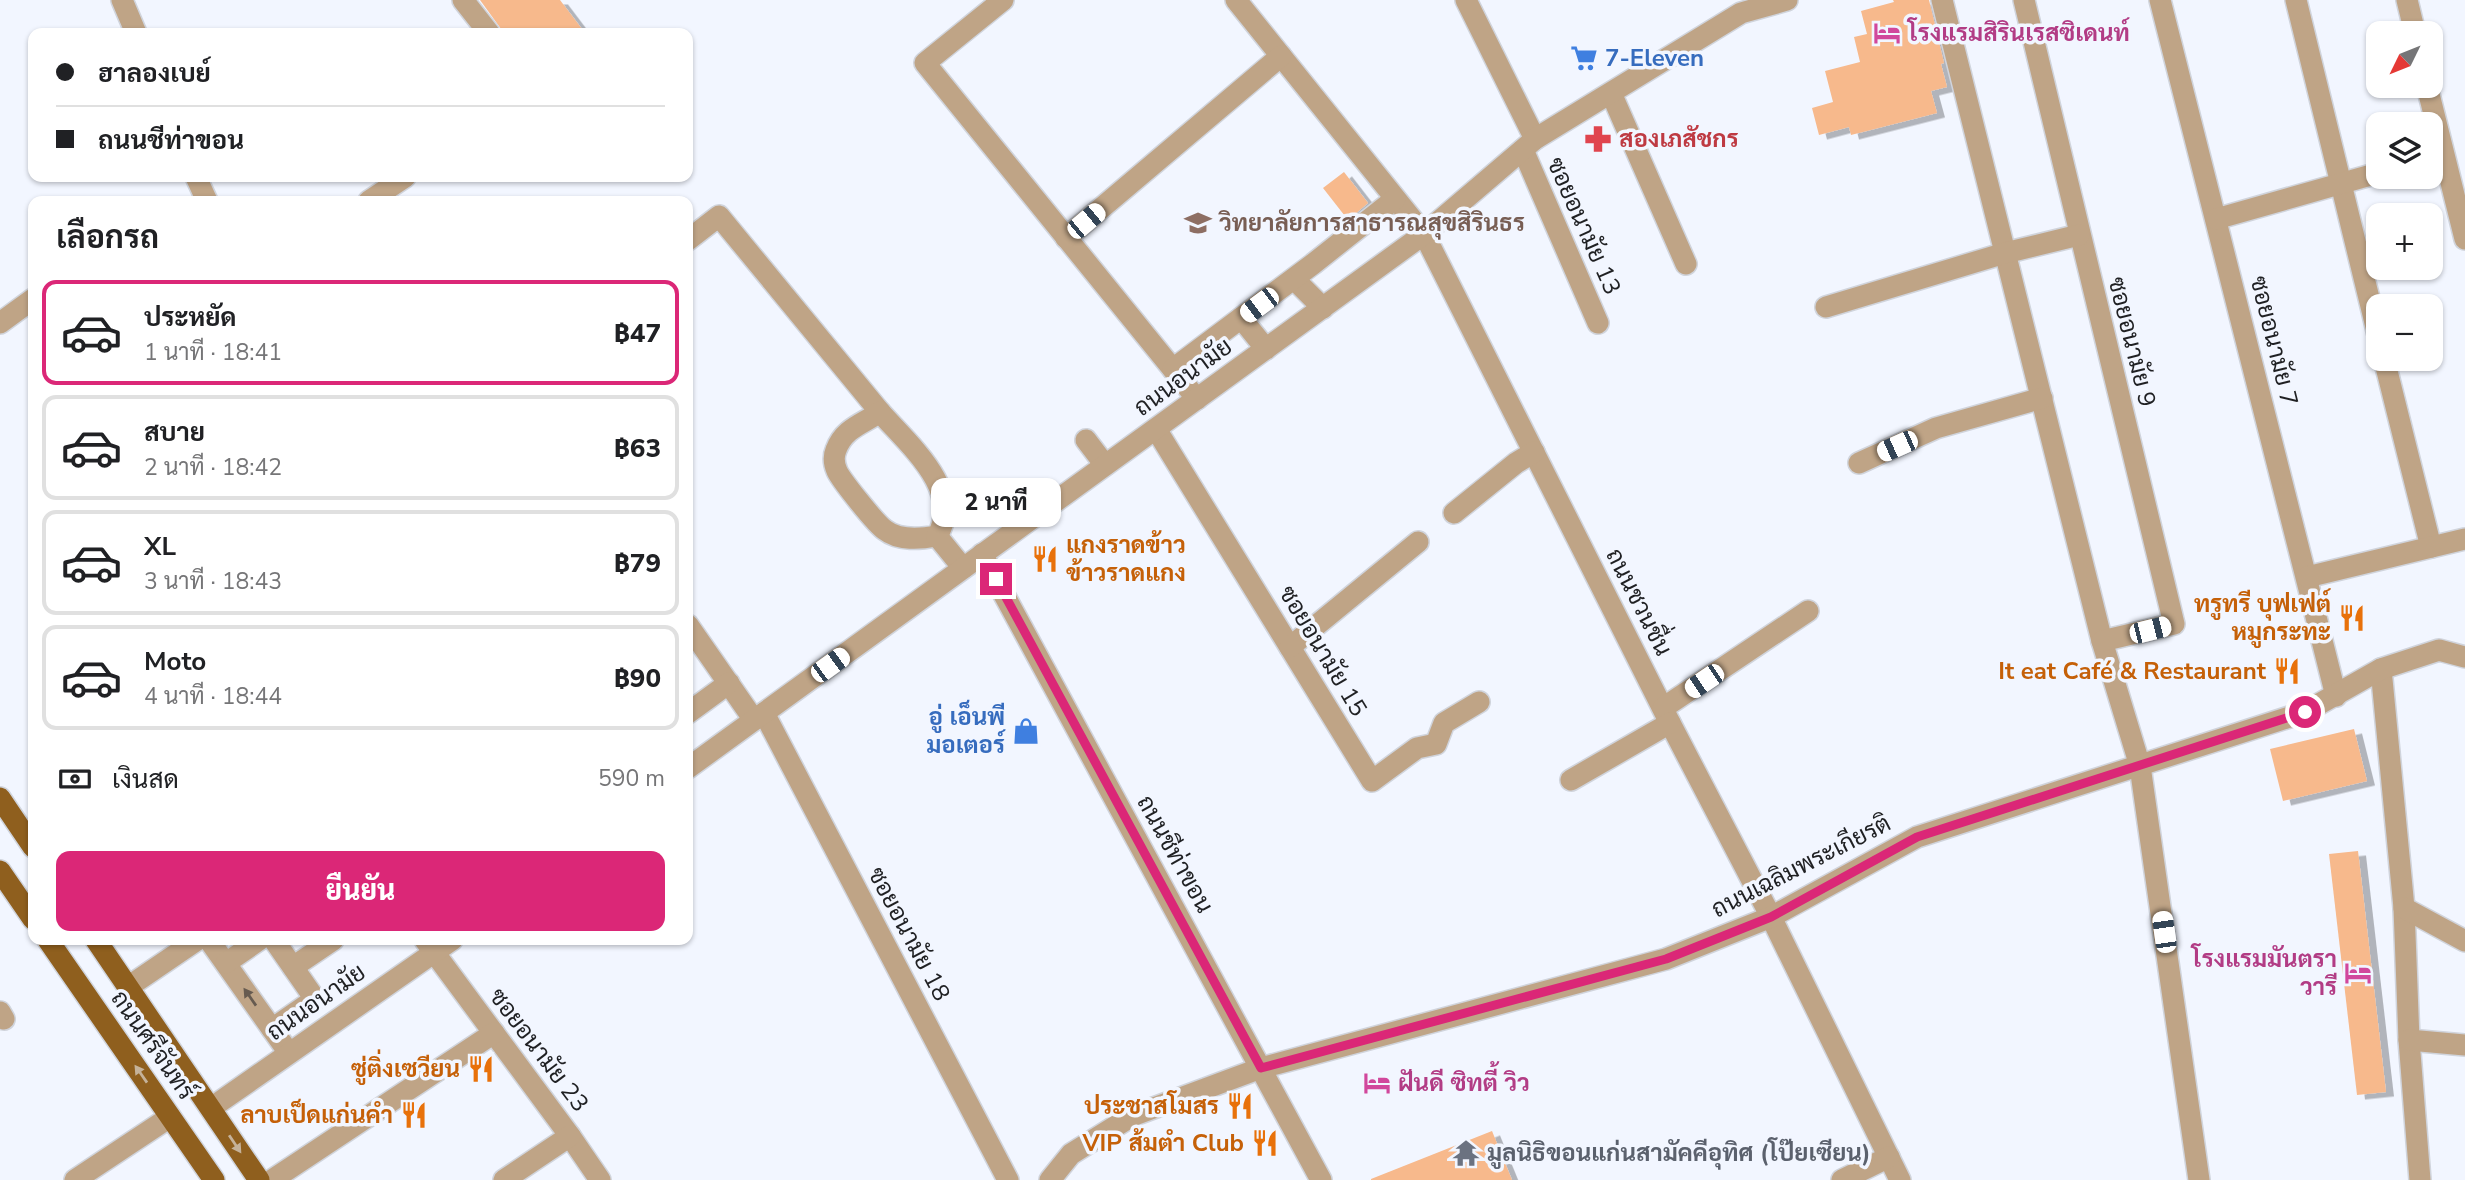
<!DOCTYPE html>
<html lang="th">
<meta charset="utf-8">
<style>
:root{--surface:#fff;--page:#f6f6f6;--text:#202124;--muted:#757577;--line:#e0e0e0;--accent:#db2777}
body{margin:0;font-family:"Nunito Sans",Sarabun,sans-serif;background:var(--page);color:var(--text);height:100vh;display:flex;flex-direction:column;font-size:26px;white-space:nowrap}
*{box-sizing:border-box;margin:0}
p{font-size:23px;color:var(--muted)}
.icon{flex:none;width:38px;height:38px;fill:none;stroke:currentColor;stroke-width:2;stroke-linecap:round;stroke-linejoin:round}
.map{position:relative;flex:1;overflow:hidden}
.panel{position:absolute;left:28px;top:196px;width:665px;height:749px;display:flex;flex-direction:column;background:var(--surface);border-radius:14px;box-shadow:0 2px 5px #0004}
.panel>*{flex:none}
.guide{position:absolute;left:28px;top:28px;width:665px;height:154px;border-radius:14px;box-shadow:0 2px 5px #0004;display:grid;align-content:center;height:154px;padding:0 28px;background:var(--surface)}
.needle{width:46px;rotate:227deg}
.controls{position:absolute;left:2366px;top:21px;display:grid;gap:14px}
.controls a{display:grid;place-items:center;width:77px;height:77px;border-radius:14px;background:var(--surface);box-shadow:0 2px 5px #0004;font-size:35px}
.end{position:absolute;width:32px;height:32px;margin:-16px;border:9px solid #db2777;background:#fff;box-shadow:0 0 0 4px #fff}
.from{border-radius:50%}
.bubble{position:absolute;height:49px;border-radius:14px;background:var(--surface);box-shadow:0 2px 5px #0004;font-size:23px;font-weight:800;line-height:49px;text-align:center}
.car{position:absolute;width:21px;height:42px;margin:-21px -10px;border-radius:9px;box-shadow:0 0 5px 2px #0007;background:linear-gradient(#fff 24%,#345 0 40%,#fff 0 76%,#345 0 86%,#fff 0)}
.guide b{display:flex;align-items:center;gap:24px;height:66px;font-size:26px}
.guide b+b{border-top:2px solid var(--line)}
.guide i{width:18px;height:18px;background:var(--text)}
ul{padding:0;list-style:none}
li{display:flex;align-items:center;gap:21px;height:105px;margin:0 14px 10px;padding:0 14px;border:4px solid var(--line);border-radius:14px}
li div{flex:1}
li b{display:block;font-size:26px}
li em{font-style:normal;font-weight:800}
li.active{border-color:var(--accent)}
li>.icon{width:63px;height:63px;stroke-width:1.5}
h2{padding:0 28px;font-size:32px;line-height:84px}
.pay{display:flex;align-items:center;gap:18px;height:77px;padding:0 28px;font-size:26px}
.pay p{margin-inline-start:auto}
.cta{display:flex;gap:14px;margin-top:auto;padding:14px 28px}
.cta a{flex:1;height:80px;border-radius:14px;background:var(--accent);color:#fff;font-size:28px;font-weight:800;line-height:80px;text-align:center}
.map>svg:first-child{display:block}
</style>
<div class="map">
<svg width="2465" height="1180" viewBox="0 0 2465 1180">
<defs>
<filter id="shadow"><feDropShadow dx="8" dy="4.5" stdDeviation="0" flood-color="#0004"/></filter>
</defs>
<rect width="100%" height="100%" fill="#f2f6ff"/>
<g fill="#f7b98c" filter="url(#shadow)">
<polygon points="480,0 560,0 585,33 504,33"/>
<polygon points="1893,0 1929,0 1944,63 1941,64 1947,87 1931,91 1937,113 1851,135 1849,127 1819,135 1812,108 1833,102 1825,71 1860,62 1854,37 1867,34 1861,11 1894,2"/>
<polygon points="1344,172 1368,203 1348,220 1323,188"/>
<polygon points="2354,729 2367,781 2283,801 2270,749"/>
<polygon points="2358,851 2386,1092 2357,1095 2329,854"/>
<polygon points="1492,1131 1512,1180 1371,1180 1371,1179"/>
</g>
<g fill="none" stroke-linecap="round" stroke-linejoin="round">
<defs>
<g id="minor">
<polyline points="122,0 136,33"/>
<polyline points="463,0 489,33"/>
<polyline points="1003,0 925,63 1197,399"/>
<polyline points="1236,0 1424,234 1670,723 1771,917 1900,1180"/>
<polyline points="1466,0 1535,139"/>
<polyline points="1942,0 2102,641 2140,766 2199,1180"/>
<polyline points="2024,0 2174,624 2102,641"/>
<polyline points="2160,0 2336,696"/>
<polyline points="2296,0 2378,335"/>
<polyline points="2407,0 2415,33"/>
<polyline points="2427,86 2465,239"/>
<polyline points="1611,93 1686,264"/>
<polyline points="1523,150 1598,323"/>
<polyline points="196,177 207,201"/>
<polyline points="369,201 405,177"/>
<polyline points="2216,219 2378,173"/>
<polyline points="1066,238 1281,56"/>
<polyline points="688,240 719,216 880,412"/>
<polyline points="1294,279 1323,308"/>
<polyline points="1826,307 2005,253 2079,235"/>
<polyline points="1241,318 1266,349"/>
<polyline points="0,323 33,299"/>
<polyline points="2384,359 2431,547"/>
<polyline points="1173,369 1313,264 1395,199"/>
<path d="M880 412C907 443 965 491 937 536 920 539 899 541 885 530 876 524 841 480 837 471 834 464 833 457 836 450 844 428 863 424 880 412Z"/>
<polyline points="1156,429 1372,781 1417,748 1436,744 1444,723 1479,702"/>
<polyline points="1086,440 1105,465"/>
<polyline points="1859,463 1936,428 2042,398"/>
<polyline points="1454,513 1516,463 1534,452"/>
<polyline points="937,536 963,568"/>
<polyline points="982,554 1321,1180"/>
<polyline points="2307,577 2465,539"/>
<polyline points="688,625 754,720"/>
<polyline points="1290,647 1418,542"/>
<polyline points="2381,669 2404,908 2409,1040 2420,1180"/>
<polyline points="1663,708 1808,611"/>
<polyline points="688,713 729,683"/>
<polyline points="764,713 1008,1180"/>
<polyline points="688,768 1424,234 1535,139 1741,13 1787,0"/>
<polyline points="1571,780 1670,723"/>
<polyline points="2404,908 2465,941"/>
<polyline points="209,940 289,1053"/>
<polyline points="425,940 570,1136 600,1180"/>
<polyline points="226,963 259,940"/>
<polyline points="293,967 333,940"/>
<polyline points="128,987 197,940"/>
<polyline points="0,1012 4,1019"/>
<polyline points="272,1029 315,999 274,940"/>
<polyline points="2409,1040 2465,1045"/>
<polyline points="211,1108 452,940"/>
<polyline points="75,1180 170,1117"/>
<polyline points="272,1180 494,1033"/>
<polyline points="504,1180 570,1136"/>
<polyline points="1050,1180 1071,1154 1132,1116 1261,1068 1666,959 1771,917 1917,837 2305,712 2381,669 2439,650 2465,657"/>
<polyline points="1842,1180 1889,1157"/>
</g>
<g id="major">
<polyline points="0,798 33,847"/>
<polyline points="0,871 33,919"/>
<polyline points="48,940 214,1180"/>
<polyline points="96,940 259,1180"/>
</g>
</defs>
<use href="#minor" stroke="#d0d4dc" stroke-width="24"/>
<use href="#major" stroke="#d0d4dc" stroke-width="24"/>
<use href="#minor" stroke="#bfa486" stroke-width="21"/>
<use href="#major" stroke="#8f5f1e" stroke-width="21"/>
</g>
<defs><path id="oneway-solid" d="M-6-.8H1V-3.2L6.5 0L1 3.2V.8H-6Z" transform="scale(1.75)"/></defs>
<use fill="#675b50" href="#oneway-solid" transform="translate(250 997) rotate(-125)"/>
<g fill="#c5b29a">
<use href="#oneway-solid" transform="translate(141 1074) rotate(-125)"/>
<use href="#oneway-solid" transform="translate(235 1144) rotate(56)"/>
</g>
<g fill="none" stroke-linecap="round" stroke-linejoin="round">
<polyline stroke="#db2777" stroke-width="9" points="996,579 1261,1068 1666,959 1771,917 1917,837 2305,712"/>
</g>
<defs>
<symbol id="hotel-bare" viewBox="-9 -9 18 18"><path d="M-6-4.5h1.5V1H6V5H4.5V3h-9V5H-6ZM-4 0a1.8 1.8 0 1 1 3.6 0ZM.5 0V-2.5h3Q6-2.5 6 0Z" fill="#d1479c" stroke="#f2f6ff" stroke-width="2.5" paint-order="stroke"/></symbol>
<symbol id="supermarket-bare" viewBox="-9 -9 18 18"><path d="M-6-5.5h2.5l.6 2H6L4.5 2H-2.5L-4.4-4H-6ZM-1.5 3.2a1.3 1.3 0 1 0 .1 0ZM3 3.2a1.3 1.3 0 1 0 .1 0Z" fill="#3f7fe0" stroke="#f2f6ff" stroke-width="2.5" paint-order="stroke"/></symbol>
<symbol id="pharmacy-bare" viewBox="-9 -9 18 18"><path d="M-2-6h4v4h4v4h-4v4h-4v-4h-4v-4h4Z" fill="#e0444e" stroke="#f2f6ff" stroke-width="2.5" paint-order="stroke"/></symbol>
<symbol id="university-bare" viewBox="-9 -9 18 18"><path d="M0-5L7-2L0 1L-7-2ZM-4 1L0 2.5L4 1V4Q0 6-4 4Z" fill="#8d6e63" stroke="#f2f6ff" stroke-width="2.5" paint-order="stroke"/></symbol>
<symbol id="restaurant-bare" viewBox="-9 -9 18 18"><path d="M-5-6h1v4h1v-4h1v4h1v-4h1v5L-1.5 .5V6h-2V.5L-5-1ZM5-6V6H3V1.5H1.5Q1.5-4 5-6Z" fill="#e8710a" stroke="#f2f6ff" stroke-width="2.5" paint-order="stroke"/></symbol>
<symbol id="shop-bare" viewBox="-9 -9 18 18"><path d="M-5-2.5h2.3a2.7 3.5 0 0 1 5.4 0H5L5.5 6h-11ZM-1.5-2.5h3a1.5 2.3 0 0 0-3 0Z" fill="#3f7fe0" stroke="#f2f6ff" stroke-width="2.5" paint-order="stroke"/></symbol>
<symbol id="temple-bare" viewBox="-9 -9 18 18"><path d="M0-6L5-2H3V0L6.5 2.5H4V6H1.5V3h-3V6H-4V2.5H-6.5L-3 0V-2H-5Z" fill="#6b7280" stroke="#f2f6ff" stroke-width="2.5" paint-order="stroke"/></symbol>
</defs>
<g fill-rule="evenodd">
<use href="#hotel-bare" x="1868" y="14" width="38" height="38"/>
<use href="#supermarket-bare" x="1565" y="39" width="38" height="38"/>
<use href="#pharmacy-bare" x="1579" y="120" width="38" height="38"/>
<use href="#university-bare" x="1179" y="204" width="38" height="38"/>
<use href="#restaurant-bare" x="1026" y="540" width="38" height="38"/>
<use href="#restaurant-bare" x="2333" y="599" width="38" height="38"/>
<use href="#restaurant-bare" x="2268" y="652" width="38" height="38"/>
<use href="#shop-bare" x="1007" y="712" width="38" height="38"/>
<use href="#hotel-bare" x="2339" y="954" width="38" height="38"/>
<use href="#restaurant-bare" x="462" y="1050" width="38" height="38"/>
<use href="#hotel-bare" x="1358" y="1064" width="38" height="38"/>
<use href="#restaurant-bare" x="1221" y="1087" width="38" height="38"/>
<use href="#restaurant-bare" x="395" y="1096" width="38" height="38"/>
<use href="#restaurant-bare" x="1246" y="1124" width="38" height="38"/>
<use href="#temple-bare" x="1447" y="1134" width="38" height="38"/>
</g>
<g text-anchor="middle" stroke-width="7" stroke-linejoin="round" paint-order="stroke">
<g font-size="24" font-weight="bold" fill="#b23c85" stroke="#f2f6ff" text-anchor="start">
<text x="1908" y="41">โรงแรมสิรินเรสซิเดนท์</text>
<text x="2337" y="967" text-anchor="end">โรงแรมมันตรา<tspan x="2337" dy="28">วารี</tspan></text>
<text x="1398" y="1091">ฝันดี ซิทตี้ วิว</text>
</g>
<g font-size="24" font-weight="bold" fill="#366cbe" stroke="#f2f6ff" text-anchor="start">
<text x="1605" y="66">7-Eleven</text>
<text x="1005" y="725" text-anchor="end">อู่ เอ็นพี<tspan x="1005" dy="28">มอเตอร์</tspan></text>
</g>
<g font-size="24" font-weight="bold" fill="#be3a42" stroke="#f2f6ff" text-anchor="start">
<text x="1619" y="147">สองเภสัชกร</text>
</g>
<g font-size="24" font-weight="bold" fill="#785e54" stroke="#f2f6ff" text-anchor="start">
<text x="1219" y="231">วิทยาลัยการสาธารณสุขสิรินธร</text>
</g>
<g font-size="24" fill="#1f2023" stroke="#f2f6ff">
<text transform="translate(1584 226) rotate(66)" y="8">ซอยอนามัย 13</text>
<text transform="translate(2274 341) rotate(76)" y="8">ซอยอนามัย 7</text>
<text transform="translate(2132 342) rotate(76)" y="8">ซอยอนามัย 9</text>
<text transform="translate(1183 377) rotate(-36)" y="8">ถนนอนามัย</text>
<text transform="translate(1639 602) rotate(63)" y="8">ถนนชวนชื่น</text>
<text transform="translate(1323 651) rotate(59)" y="8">ซอยอนามัย 15</text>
<text transform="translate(1175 854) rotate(61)" y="8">ถนนชีท่าขอน</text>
<text transform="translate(1801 866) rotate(-27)" y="8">ถนนเฉลิมพระเกียรติ</text>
<text transform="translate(909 934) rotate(62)" y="8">ซอยอนามัย 18</text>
<text transform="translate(316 1002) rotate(-35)" y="8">ถนนอนามัย</text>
<text transform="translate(153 1045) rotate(55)" y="8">ถนนศรีจันทร์</text>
<text transform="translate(539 1050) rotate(53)" y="8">ซอยอนามัย 23</text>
</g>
<g font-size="24" font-weight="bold" fill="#c56008" stroke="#f2f6ff" text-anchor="end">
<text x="1066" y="553" text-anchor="start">แกงราดข้าว<tspan x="1066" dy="28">ข้าวราดแกง</tspan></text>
<text x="2331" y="612">ทรูทรี บุฟเฟต์<tspan x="2331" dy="28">หมูกระทะ</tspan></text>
<text x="2266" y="679">It eat Café &amp; Restaurant</text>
<text x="460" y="1077">ซู่ติ่งเซวียน</text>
<text x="1219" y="1114">ประชาสโมสร</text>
<text x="393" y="1123">ลาบเป็ดแก่นคำ</text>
<text x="1244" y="1151">VIP ส้มตำ Club</text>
</g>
<g font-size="24" font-weight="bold" fill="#5b616d" stroke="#f2f6ff" text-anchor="start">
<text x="1487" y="1161">มูลนิธิขอนแก่นสามัคคีอุทิศ (โป๊ยเซียน)</text>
</g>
</g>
</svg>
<div class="controls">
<a><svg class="needle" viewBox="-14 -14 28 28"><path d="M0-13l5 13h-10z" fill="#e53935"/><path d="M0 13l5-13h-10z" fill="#757577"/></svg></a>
<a><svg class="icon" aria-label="layers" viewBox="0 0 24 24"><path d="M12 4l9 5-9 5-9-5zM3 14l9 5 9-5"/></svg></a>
<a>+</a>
<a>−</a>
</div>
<i class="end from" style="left:2305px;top:712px"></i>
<i class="end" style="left:996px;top:579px"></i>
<div class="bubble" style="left:931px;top:478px;width:130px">2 นาที</div>
<i class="car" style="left:1086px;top:221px;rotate:50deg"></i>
<i class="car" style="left:1259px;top:305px;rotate:233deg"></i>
<i class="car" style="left:1897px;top:446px;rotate:246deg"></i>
<i class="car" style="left:2150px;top:630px;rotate:76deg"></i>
<i class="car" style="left:830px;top:665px;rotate:54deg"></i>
<i class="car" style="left:1704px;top:681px;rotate:236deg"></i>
<i class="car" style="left:2164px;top:932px;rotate:352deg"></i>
<div class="guide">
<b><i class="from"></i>ฮาลองเบย์</b>
<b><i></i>ถนนชีท่าขอน</b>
</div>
<section class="panel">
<h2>เลือกรถ</h2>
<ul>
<li class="active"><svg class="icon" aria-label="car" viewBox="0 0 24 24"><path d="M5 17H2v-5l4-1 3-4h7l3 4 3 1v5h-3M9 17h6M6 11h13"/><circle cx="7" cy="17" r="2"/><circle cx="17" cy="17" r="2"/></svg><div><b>ประหยัด</b><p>1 นาที · 18:41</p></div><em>฿47</em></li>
<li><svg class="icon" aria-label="car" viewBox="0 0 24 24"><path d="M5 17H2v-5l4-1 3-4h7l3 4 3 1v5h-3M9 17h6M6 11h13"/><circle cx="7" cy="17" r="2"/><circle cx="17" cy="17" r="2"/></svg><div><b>สบาย</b><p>2 นาที · 18:42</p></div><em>฿63</em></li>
<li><svg class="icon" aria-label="car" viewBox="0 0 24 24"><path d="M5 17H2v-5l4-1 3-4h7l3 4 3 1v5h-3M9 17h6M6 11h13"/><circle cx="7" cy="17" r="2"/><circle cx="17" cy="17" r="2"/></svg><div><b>XL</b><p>3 นาที · 18:43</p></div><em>฿79</em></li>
<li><svg class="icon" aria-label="car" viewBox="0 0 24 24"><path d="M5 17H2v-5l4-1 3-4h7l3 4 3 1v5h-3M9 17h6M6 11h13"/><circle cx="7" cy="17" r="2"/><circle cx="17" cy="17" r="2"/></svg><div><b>Moto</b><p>4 นาที · 18:44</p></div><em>฿90</em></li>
</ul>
<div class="pay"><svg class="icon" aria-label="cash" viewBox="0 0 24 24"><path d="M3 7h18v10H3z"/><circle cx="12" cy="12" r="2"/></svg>เงินสด<p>590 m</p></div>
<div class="cta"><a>ยืนยัน</a></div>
</section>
</div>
